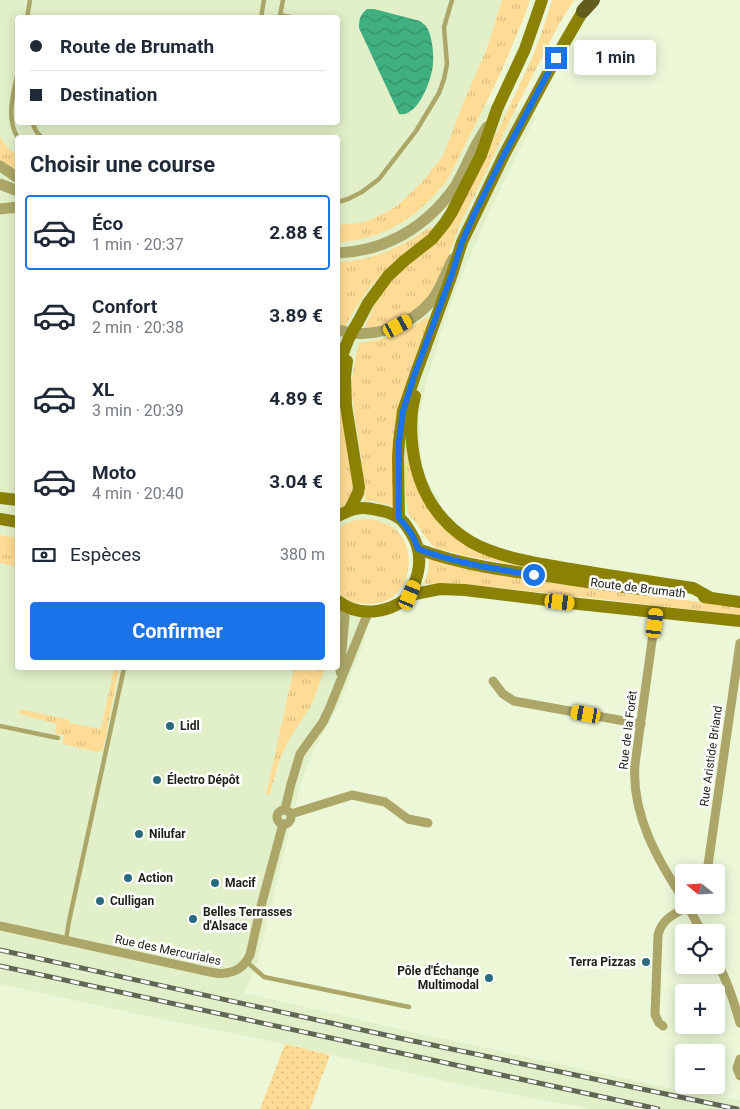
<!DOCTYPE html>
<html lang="fr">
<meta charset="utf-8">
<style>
:root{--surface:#fff;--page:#f2f2f3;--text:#1f2937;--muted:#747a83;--line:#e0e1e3;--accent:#1a73e8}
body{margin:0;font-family:Roboto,sans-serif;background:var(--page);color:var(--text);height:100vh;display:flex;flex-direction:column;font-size:19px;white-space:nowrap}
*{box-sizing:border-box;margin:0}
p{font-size:16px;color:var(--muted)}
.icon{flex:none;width:28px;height:28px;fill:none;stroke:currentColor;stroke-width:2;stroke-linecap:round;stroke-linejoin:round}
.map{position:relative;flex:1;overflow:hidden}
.sheet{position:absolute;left:15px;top:135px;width:325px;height:535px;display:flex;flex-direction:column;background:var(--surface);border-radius:5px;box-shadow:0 2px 12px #0003}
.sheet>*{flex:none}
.top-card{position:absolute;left:15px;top:15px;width:325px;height:110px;border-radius:5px;box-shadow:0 2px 12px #0003;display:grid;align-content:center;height:110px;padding:0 15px;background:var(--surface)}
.needle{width:32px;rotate:288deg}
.buttons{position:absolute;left:675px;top:864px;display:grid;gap:10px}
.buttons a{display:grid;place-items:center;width:50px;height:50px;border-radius:5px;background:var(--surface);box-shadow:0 2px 12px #0003;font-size:25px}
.end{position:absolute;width:22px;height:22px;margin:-11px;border:6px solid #1a73e8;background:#fff;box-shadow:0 0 0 2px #fff}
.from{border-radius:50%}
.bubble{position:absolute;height:35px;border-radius:5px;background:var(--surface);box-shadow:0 2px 12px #0003;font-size:16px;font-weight:700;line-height:35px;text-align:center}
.car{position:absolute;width:15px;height:30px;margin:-15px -8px;border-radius:6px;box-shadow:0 0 4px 1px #0007;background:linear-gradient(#f5c518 24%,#345 0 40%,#f5c518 0 76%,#345 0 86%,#f5c518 0)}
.top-card b{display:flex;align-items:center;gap:18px;height:48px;font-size:19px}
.top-card b+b{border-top:1px solid var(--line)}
.top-card i{width:12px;height:12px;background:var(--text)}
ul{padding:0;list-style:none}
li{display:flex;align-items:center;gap:15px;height:75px;margin:0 10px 8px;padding:0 5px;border:2px solid transparent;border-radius:5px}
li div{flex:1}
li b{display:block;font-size:19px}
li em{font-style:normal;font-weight:700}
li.active{border-color:var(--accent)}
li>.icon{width:45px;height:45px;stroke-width:1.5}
h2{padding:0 15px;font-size:22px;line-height:60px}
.pay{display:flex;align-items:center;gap:12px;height:55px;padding:0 15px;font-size:19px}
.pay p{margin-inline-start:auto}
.button{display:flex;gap:10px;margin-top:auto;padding:10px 15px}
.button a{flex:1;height:58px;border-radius:5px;background:var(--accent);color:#fff;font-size:20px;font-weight:700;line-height:58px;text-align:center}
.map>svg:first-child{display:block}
</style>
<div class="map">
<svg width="740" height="1109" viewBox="0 0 740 1109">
<defs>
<pattern id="grass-tufts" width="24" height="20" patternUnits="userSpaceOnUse" patternTransform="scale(1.25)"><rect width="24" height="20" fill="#fedc95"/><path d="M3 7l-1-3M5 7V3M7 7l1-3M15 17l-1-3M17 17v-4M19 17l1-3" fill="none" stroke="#d9bc80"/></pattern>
<pattern id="garden-dots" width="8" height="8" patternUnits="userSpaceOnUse" patternTransform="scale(1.25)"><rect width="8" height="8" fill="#fedc95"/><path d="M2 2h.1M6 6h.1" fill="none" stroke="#d9bc80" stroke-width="1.8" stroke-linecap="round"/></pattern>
<pattern id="water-waves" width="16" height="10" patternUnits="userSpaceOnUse" patternTransform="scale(1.25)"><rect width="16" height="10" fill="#40b080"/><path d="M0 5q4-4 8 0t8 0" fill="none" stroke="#358f68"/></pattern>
</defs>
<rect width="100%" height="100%" fill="#ecf7d8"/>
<path fill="#e2f0c9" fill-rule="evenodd" d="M0 0H502L487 48 464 101 486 104 536 116 493 204 461 277 448 311 427 379 419 418 420 447 422 461 428 482 441 501 396 530 389 525 355 520 347 523 338 530V138H18V668H338V593L352 602 359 604 365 640 339 705 314 750 300 786 257 964 244 993 412 1032 697 1094 740 1100V1109H591L457 1084 285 1044 137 1014 0 984ZM18 18H338V122H18Z"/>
<g fill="url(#grass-tufts)">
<path d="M502 0H530L525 15 500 75 449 177C422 215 385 240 338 242V225L351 224 365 222 389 211 397 206 421 183 443 156 464 101 487 48Z"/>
<polygon points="552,0 574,0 558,26 507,126 487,170 461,222 444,268 426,300 398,322 364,330 377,298 389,282 451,222 501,124 531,60 543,29"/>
<polygon points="0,137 7,147 17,156 17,173 0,161"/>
<path d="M430 227 433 229C420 243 406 251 392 264 371 283 357 304 344 329L338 325V262C372 261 402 247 430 227Z"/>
<path d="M426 317 430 321 412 372 395 504 392 506 374 501H365C364 481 362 462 359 443 356 422 351 402 352 381 353 368 356 356 359 343 386 339 404 334 426 317Z"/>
<polygon points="339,412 342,412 354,482 349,503 338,509 338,442"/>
<polygon points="407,434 437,520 536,569 466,556 436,548 432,545 426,538 417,524 409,515 407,510 404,471 405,444"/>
<path d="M363 519C374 519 386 522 395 529 416 547 413 586 388 600 383 603 376 603 370 604 356 604 348 601 338 593V530C344 523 353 520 363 519Z"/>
<polygon points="0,535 17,538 17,567 0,563"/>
<polygon points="430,559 528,580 740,607 740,615 466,584 450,583 426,584 424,583 428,572 429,560"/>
<polygon points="114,668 119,668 103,750 97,752 62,744 64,735 55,734 57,724 19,714 20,709 69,720 69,723 101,729"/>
<polygon points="294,668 324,668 322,677 312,704 287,743 278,764 270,794 266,795"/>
</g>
<polygon fill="url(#garden-dots)" points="285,1044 330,1055 310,1109 260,1109"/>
<path fill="url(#water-waves)" d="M367 9H374L420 21C422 23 424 24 426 26 432 34 434 54 433 64 432 79 418 118 399 114L359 28C359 19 360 15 367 9Z"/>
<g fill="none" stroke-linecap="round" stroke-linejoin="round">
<g stroke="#aca769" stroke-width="4.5">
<polyline points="283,0 280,15 295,18"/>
<polyline points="27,18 30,0"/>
<polyline points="261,18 264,0"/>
<path d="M18 71C14 92 5 118 18 138"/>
<polyline points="32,122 36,131 42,138"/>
<polyline points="338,202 348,199 362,192 379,179 416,131 439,93 444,79 447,64 444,27 452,0"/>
<polyline points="0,726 58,738"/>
<polyline points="66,940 69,921 124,668"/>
<polyline points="247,962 264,977 409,1007"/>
</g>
<g stroke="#aca769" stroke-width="9">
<path d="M656 612 635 764C631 814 658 861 684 900"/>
<polyline points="340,672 345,617 343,605"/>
<polyline points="493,681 503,694 514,701 641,724"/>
<polyline points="285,809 291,784 300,754 323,722 330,707 365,620 369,612"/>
<circle cx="284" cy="817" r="7"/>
<polyline points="291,814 352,795 385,802 408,819 428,823"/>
<polyline points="707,872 740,643"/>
<polyline points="687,905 702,932"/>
<path d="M0 926 210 972C227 976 242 972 250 955L261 906 283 824"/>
<path d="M716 960C727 980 734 1001 740 1023"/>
<path d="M663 1026 659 1023 655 1015 658 935C662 918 676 913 691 905"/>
<polyline points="740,1059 737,1068 740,1076"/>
</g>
<g stroke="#aca769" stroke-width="11">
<polyline points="0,166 18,178"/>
<polyline points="0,184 18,191"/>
<polyline points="0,209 18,207"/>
<path d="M338 253C386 251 426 227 454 188 461 177 466 165 472 153 476 144 482 135 487 127"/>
<path d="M338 330C371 340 410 327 432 300 441 288 446 272 453 259"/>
</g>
<g stroke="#8b8203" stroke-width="12">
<polyline points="358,322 368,303 388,276 404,261 432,239 445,223 452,212 481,155 497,109 525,49 542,0"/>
<polyline points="347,361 345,376 346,406 359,487 358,493 350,509"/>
<path d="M415 396C409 419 411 445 416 467 424 499 443 525 471 542 499 558 545 565 577 570 616 577 654 582 693 588L711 598"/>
<polyline points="0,498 18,500"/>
<path d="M338 516C353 508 361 506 377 510 384 511 393 514 399 518 404 521 408 528 411 533 422 550 421 569 413 587 412 589 411 592 410 594 404 603 387 610 377 611 362 613 349 610 338 601"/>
<polyline points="399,518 398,458 399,442 403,411 415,376 452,274 462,242 504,155 562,47 583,11"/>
<polyline points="0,519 18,522"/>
<path d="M418 549C461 565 508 571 554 577 585 582 617 586 649 590"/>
<polyline points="410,595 440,589 465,590 579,604 740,621"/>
<polyline points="704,597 740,602"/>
</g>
<polyline stroke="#615c1b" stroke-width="14" points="583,11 593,0"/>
<defs>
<g id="rail">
<polyline points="0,950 399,1038 737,1109"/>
<polyline points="0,966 658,1109"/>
</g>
</defs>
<use href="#rail" stroke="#616755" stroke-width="5"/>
<use href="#rail" stroke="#fff" stroke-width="3" stroke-dasharray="9" stroke-linecap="butt"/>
<path stroke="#8b8203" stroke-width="12" d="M341 360C345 346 350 334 358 322"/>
</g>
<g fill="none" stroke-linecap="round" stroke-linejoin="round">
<path stroke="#1a73e8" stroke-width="6" d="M534 575C495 569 455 563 418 549 414 536 408 528 399 518V442L403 411 414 376 452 274 462 242 474 215 504 155 556 58"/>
</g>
<g fill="#296b7e" stroke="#fff" stroke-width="2">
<circle cx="170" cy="726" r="5"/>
<circle cx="157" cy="780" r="5"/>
<circle cx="139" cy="834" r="5"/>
<circle cx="128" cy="878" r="5"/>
<circle cx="215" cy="883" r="5"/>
<circle cx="100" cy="901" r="5"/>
<circle cx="193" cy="919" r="5"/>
<circle cx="646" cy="962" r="5"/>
<circle cx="489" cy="978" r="5"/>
</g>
<g text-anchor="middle" stroke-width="5" stroke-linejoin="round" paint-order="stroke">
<g font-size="12" fill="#1c2014" stroke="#fff">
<text transform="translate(638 588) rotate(7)" y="4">Route de Brumath</text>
<text transform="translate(628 730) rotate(-83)" y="4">Rue de la Forêt</text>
<text transform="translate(711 756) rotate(-82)" y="4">Rue Aristide Briand</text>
<text transform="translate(168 950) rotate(12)" y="4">Rue des Mercuriales</text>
</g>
<g font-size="12" font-weight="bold" fill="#1c2014" stroke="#fff" text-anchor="start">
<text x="180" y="730">Lidl</text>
<text x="167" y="784">Électro Dépôt</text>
<text x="149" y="838">Nilufar</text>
<text x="138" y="882">Action</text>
<text x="225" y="887">Macif</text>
<text x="110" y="905">Culligan</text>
<text x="203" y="916">Belles Terrasses<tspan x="203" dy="14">d'Alsace</tspan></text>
<text x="636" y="966" text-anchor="end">Terra Pizzas</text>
<text x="479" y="975" text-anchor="end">Pôle d'Échange<tspan x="479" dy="14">Multimodal</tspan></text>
</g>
</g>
</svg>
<div class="buttons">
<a><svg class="needle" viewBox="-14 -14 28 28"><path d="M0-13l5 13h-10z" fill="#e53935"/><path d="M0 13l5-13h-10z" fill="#747a83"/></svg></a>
<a><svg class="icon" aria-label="locate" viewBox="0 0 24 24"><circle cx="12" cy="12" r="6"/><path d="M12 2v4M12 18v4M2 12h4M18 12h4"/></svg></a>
<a>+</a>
<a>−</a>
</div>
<i class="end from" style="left:534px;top:575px"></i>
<i class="end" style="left:556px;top:58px"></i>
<div class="bubble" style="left:574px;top:40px;width:82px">1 min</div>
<i class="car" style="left:398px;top:326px;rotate:62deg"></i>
<i class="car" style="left:410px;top:595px;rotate:23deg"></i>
<i class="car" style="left:560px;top:602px;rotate:97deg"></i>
<i class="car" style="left:655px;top:623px;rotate:7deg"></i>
<i class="car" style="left:586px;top:714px;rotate:280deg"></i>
<div class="top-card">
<b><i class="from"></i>Route de Brumath</b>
<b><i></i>Destination</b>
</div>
<section class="sheet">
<h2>Choisir une course</h2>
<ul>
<li class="active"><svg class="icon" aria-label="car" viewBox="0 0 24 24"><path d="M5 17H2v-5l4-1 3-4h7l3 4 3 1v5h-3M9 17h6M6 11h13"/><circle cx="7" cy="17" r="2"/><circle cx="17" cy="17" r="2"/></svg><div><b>Éco</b><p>1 min · 20:37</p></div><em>2.88 €</em></li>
<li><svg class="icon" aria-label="car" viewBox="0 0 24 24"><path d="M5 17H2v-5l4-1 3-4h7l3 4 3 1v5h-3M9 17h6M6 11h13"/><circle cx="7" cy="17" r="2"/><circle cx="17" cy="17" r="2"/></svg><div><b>Confort</b><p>2 min · 20:38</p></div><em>3.89 €</em></li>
<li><svg class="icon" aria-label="car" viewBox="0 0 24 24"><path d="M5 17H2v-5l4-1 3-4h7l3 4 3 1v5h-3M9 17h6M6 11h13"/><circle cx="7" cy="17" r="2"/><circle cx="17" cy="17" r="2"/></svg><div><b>XL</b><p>3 min · 20:39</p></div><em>4.89 €</em></li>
<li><svg class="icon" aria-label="car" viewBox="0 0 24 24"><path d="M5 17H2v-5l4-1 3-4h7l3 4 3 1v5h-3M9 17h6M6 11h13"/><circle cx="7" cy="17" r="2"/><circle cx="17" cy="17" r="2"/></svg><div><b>Moto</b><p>4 min · 20:40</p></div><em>3.04 €</em></li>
</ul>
<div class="pay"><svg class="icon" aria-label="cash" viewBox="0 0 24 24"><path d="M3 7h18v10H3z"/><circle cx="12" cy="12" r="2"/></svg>Espèces<p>380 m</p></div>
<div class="button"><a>Confirmer</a></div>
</section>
</div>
